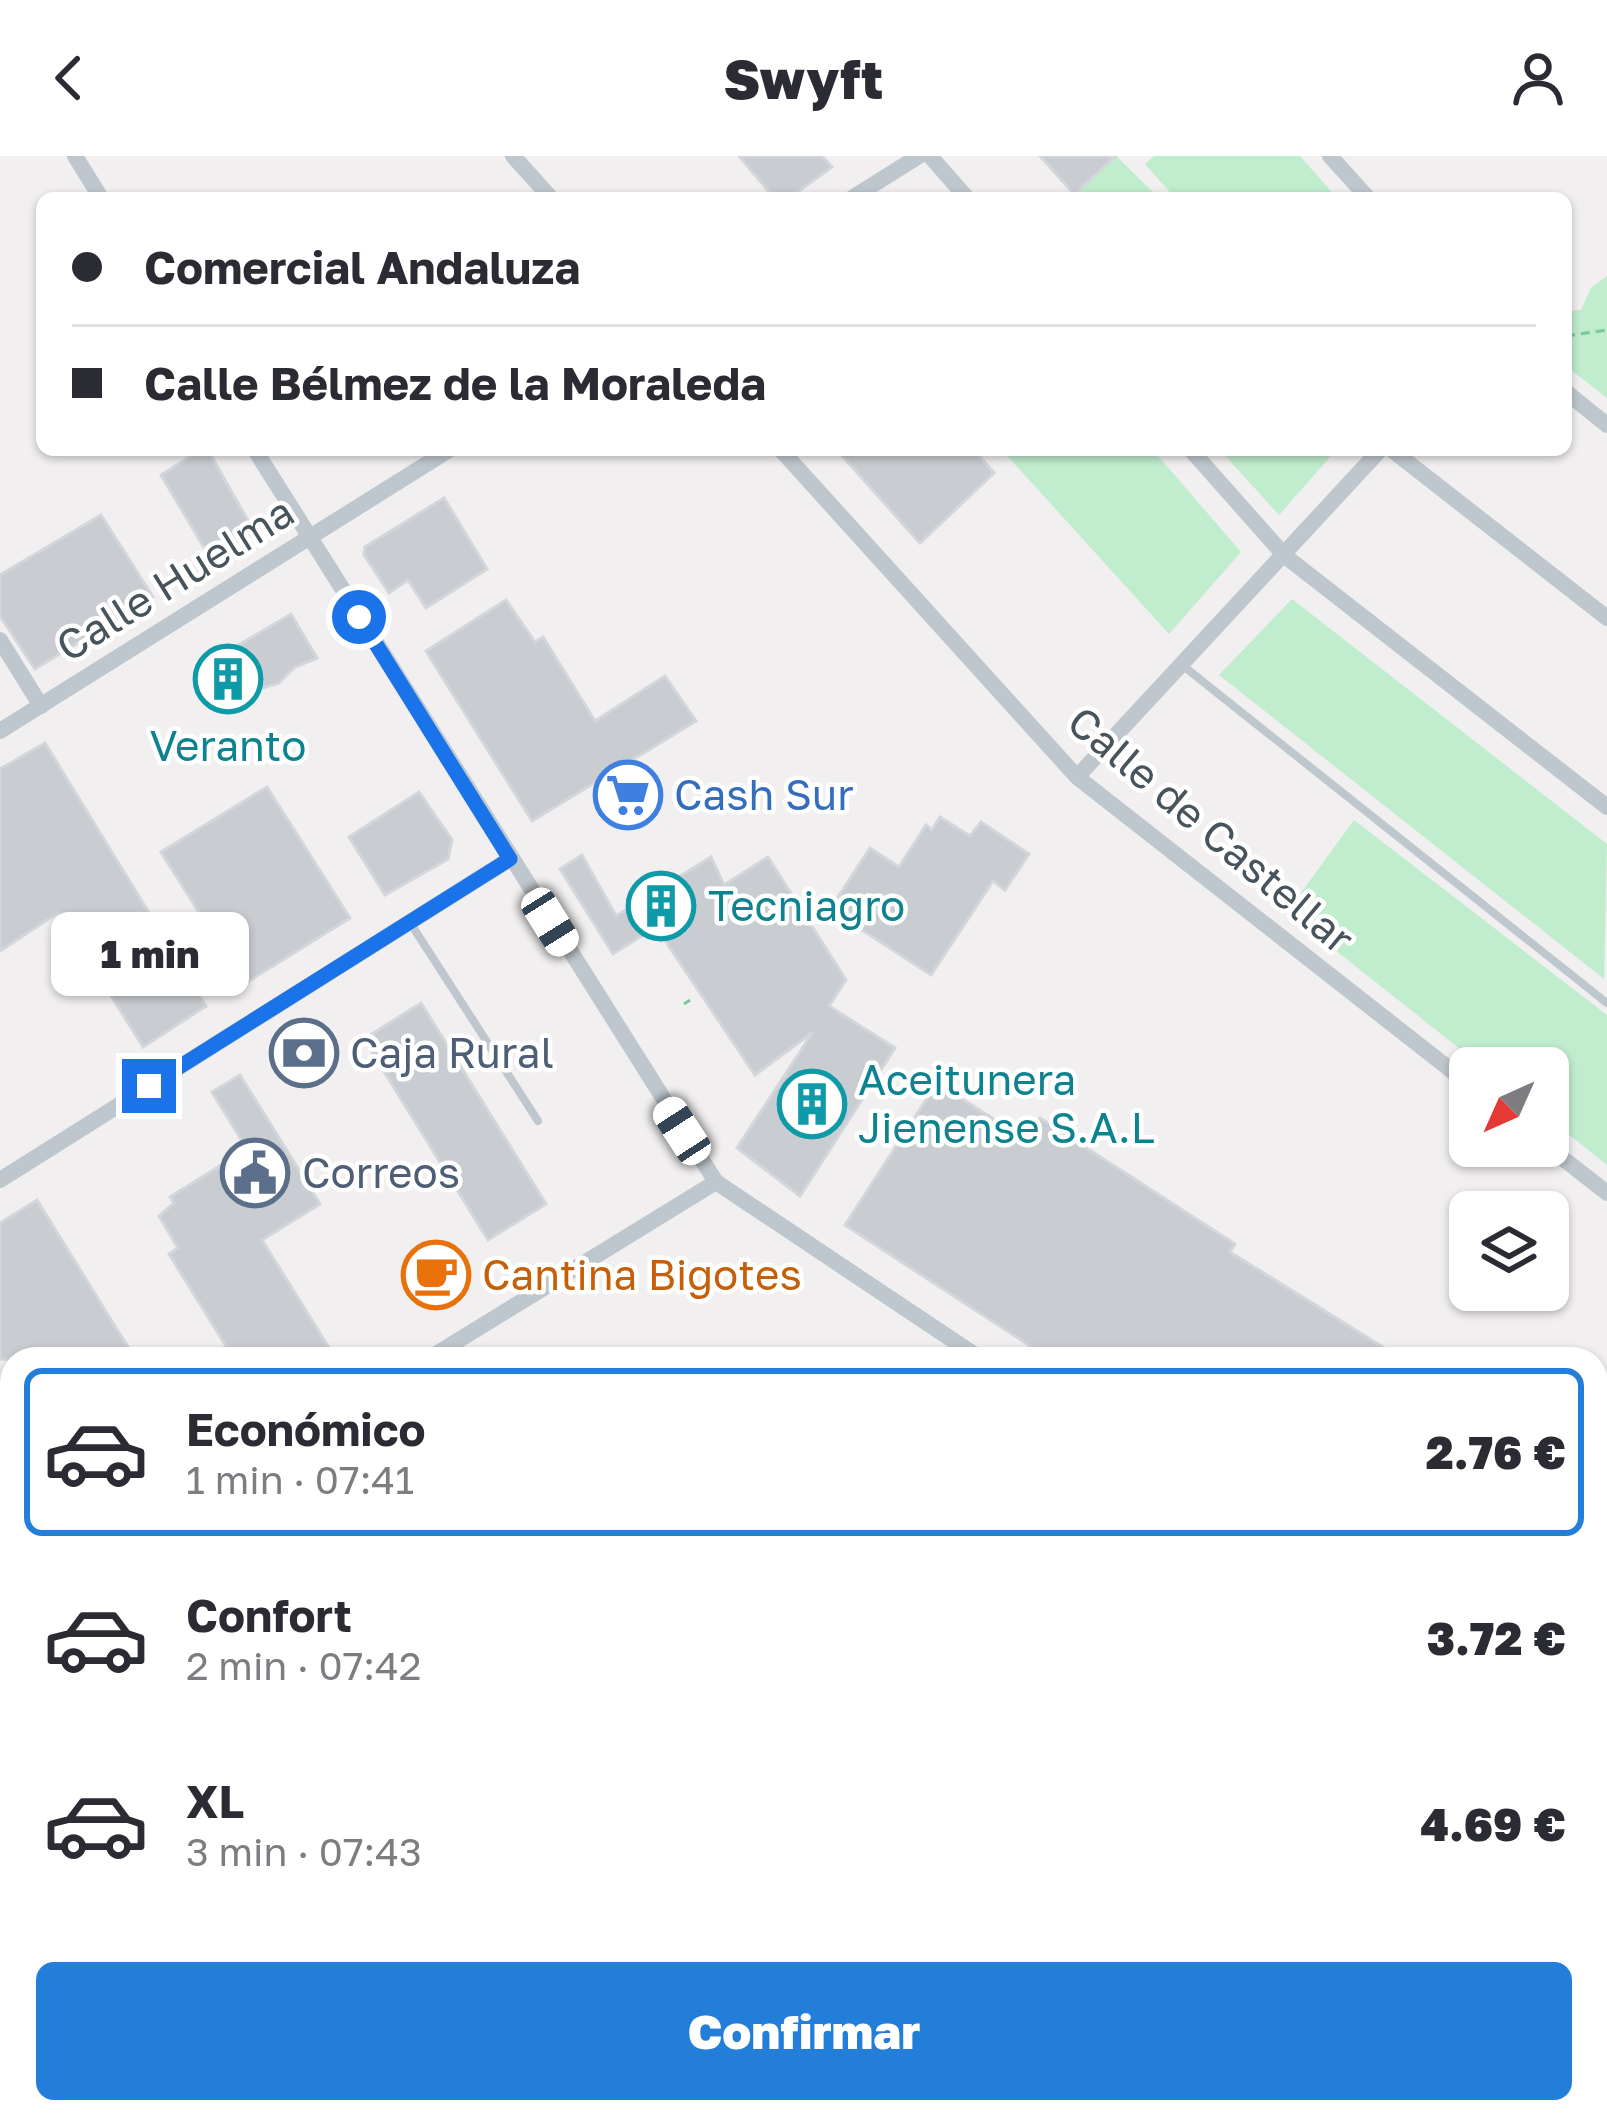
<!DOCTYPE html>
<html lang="es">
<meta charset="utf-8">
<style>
:root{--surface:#fff;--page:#f7f7f7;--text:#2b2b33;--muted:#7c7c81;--line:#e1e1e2;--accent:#227ed8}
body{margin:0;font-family:"Golos Text",sans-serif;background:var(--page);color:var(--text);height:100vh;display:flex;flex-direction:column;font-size:45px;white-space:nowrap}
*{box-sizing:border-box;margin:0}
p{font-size:39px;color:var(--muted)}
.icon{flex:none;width:66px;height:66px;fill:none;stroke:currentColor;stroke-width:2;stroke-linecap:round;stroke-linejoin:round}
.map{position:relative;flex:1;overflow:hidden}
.drawer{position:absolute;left:0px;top:1191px;width:1608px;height:777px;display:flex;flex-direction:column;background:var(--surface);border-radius:36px 36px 0 0;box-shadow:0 3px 9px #0004}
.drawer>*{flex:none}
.top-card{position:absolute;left:36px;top:36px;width:1536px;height:264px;border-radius:18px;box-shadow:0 3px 9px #0004;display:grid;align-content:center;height:264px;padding:0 36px;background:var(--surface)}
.needle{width:78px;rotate:225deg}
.controls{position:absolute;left:1449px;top:891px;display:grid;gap:24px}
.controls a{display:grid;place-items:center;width:120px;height:120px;border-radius:18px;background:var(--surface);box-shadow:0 3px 9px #0004;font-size:60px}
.end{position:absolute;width:54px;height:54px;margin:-27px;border:15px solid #1a73e8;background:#fff;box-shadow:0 0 0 6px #fff}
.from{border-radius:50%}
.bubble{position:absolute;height:84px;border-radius:18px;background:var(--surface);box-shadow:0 3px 9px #0004;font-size:39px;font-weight:800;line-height:84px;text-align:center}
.car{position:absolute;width:36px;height:72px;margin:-36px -18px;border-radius:15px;box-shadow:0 0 9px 3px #0007;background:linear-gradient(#fff 24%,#345 0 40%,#fff 0 76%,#345 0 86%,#fff 0)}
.top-card b{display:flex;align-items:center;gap:42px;height:114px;font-size:45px}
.top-card b+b{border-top:3px solid var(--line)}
.top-card i{width:30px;height:30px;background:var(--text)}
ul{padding:21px 0 0;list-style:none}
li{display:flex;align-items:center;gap:36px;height:168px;margin:0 24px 18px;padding:0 12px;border:6px solid transparent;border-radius:18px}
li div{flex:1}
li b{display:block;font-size:45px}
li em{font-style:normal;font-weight:800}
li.current{border-color:var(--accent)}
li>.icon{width:108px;height:108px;stroke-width:1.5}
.action{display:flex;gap:24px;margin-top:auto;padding:24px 36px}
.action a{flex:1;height:138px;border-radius:18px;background:var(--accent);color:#fff;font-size:48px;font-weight:800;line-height:138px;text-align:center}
header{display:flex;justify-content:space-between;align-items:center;height:156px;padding:0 36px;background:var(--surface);font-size:54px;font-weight:800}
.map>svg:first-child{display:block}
</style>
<header><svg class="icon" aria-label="back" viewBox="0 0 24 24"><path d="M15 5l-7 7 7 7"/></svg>Swyft<svg class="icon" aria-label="person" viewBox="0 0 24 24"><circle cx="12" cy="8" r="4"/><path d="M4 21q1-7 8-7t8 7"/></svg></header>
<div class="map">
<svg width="1607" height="1967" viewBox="0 0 1607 1967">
<rect width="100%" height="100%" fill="#f1efef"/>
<g fill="#c0edce">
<polygon points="1116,0 1159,42 1069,42"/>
<polygon points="1154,0 1300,0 1337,42 1175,42 1145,8"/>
<polygon points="1607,120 1607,242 1566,210 1566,155 1581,154 1591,132"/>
<polygon points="1002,294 1153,294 1241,396 1169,478"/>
<polygon points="1220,294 1336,294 1279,359"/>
<polygon points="1292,443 1607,688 1604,823 1219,519"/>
<polygon points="1354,664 1607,859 1607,1009 1548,962 1548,912 1484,912 1287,756"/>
</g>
<g fill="#c9cdd1" stroke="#d3d6da" stroke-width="3">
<polygon points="739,0 822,0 832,11 789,42 774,42"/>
<polygon points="1040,0 1116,0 1074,38"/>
<polygon points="201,294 208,294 255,377 212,405 161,319"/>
<polygon points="837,294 974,294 994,317 920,387"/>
<polygon points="444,342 487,413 426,452 408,424 389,437 364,399 365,391"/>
<polygon points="101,359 153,441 35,513 0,460 0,419"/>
<polygon points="506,444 535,486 543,481 595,565 665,520 696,565 532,665 426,495"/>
<polygon points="291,458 317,502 295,511 279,527 259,533 245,549 224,555 198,513"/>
<polygon points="45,587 206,850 143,891 59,756 0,795 0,613"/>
<polygon points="267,631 350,762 244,828 161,696"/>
<polygon points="419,636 452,684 448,703 385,739 349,681"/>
<polygon points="940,661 970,680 981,666 1029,698 1005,734 993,725 931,819 830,753 870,692 899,711 926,669 932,674"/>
<polygon points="582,699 616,760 711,701 724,729 768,701 846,824 829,850 895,892 800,1040 737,992 813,876 755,919 656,771 613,798 560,713"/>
<polygon points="421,847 546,1048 488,1084 364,883"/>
<polygon points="304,876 323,906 305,917 286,888"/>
<polygon points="240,919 320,1048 262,1084 336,1203 234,1203 169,1098 178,1092 159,1060 174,1047 170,1041 247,993 212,936"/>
<polygon points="937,927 1025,983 1040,962 1235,1088 1230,1096 1402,1203 1050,1203 845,1069"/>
<polygon points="37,1044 118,1175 136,1203 0,1203 0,1067"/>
</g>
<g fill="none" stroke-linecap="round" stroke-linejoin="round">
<g stroke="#79c99c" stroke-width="3" stroke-dasharray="9 6" stroke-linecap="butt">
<polyline points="1566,180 1607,174"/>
<polyline points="684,848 690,844"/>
</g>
<g stroke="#bec7cd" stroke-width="8">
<polyline points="1182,509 1607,847"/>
<polyline points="409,765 538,965"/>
</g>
<g stroke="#bec7cd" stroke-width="16">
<polyline points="75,0 101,42"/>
<polyline points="513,0 551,42"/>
<polyline points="930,0 967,42"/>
<polyline points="1330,0 1368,42"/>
<polyline points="852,42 919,0"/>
<polyline points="1566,236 1607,269"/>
<polyline points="255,294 716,1026 981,1203"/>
<polyline points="781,294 1077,621 1470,929"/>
<polyline points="1191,294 1285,400 1607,651"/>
<polyline points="1392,294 1607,462"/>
<polyline points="0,484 41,550"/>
<polyline points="0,575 449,294"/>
<polyline points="1077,621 1380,294"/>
<polyline points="1547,990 1607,1037"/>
<polyline points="0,1024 510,703"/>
<polyline points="428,1203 716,1026"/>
<polyline points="0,1296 12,1315"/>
<polyline points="0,1723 12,1742"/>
<polyline points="133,1956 141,1967"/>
<polyline points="322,1967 335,1956"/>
</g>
<g stroke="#bec9d2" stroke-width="21">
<polyline points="1596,1264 1607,1247"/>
<polyline points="406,1967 588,1956"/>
</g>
</g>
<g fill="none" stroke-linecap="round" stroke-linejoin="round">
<polyline stroke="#1a73e8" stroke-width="15" points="149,930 510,703 359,461"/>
</g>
<defs>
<symbol id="building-ring" viewBox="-11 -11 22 22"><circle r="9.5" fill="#fff" stroke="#0f9aa8" stroke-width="1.5"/><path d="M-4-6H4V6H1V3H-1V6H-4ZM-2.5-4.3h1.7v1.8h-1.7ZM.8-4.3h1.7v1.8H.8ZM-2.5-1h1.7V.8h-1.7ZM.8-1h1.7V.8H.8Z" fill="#0f9aa8"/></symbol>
<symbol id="supermarket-ring" viewBox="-11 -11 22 22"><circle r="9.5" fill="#fff" stroke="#3f7fe0" stroke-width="1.5"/><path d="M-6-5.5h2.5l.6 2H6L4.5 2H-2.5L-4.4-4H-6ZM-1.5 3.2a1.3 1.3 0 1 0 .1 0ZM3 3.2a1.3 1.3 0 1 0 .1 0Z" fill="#3f7fe0"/></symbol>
<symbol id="bank-ring" viewBox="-11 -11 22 22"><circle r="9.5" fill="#fff" stroke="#5c6f8a" stroke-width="1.5"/><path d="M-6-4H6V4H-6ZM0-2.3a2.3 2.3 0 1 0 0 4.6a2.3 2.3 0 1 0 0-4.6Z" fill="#5c6f8a"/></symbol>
<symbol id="civic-ring" viewBox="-11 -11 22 22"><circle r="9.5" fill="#fff" stroke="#5c6f8a" stroke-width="1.5"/><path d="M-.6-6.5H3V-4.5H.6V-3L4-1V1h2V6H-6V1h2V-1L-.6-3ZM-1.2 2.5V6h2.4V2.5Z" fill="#5c6f8a"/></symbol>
<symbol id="cafe-ring" viewBox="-11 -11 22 22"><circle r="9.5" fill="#fff" stroke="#e8710a" stroke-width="1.5"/><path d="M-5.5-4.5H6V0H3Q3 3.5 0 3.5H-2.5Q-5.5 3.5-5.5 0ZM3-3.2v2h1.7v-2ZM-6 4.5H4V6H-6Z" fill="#e8710a"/></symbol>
</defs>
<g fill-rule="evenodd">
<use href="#building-ring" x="190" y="485" width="76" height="76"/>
<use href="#supermarket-ring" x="590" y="601" width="76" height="76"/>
<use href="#building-ring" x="623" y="712" width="76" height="76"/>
<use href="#bank-ring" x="266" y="859" width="76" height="76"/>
<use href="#building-ring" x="774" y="910" width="76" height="76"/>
<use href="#civic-ring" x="217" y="979" width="76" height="76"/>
<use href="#cafe-ring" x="398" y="1081" width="76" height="76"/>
</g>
<g text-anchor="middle" stroke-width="9" stroke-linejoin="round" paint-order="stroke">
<g font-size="42" fill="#48545c" stroke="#fff">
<text transform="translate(175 423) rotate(-32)" y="15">Calle Huelma</text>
<text transform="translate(1211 674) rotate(40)" y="15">Calle de Castellar</text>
</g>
<g font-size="42" fill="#0d838f" stroke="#fff" text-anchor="start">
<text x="228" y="605" text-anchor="middle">Veranto</text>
<text x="708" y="765">Tecniagro</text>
<text x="858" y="939">Aceitunera<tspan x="858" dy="48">Jienense S.A.L</tspan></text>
</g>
<g font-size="42" fill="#366cbe" stroke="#fff" text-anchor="start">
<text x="674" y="654">Cash Sur</text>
</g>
<g font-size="42" fill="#4e5e75" stroke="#fff" text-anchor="start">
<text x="350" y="912">Caja Rural</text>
<text x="302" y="1032">Correos</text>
</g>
<g font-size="42" fill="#c56008" stroke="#fff" text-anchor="start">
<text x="482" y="1134">Cantina Bigotes</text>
</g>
</g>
</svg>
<div class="controls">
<a><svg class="needle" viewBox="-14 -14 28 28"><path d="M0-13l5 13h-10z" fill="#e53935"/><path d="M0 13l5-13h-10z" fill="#7c7c81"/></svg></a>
<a><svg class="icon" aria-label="layers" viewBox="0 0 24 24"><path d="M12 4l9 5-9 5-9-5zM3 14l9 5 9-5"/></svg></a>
</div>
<i class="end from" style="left:359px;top:461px"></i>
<i class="end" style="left:149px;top:930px"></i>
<div class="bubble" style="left:51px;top:756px;width:198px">1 min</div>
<i class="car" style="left:550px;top:766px;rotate:148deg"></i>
<i class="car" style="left:682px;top:975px;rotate:327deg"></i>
<div class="top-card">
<b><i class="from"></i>Comercial Andaluza</b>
<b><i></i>Calle Bélmez de la Moraleda</b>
</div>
<section class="drawer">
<ul>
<li class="current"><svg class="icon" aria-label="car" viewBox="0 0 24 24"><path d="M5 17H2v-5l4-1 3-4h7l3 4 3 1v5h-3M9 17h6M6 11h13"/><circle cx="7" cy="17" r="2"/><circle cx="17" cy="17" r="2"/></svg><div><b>Económico</b><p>1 min · 07:41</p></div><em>2.76 €</em></li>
<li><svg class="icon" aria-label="car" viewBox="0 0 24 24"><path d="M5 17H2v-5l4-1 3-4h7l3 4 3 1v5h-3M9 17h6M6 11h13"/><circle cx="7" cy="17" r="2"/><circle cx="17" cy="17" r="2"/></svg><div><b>Confort</b><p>2 min · 07:42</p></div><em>3.72 €</em></li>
<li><svg class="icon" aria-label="car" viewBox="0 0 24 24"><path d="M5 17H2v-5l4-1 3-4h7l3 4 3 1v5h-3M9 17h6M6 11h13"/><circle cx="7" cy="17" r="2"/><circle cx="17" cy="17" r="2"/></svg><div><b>XL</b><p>3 min · 07:43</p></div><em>4.69 €</em></li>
</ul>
<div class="action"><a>Confirmar</a></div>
</section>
</div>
